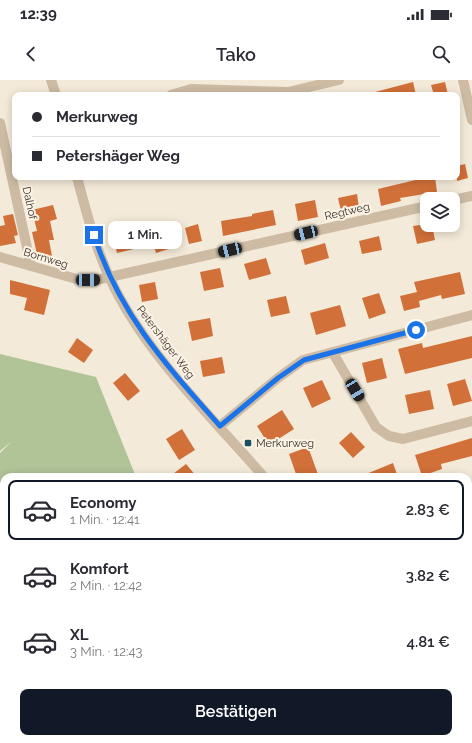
<!DOCTYPE html>
<html lang="de">
<meta charset="utf-8">
<style>
:root{--surface:#fff;--page:#f2f2f3;--text:#2b2b33;--muted:#7c7c81;--line:#e1e1e2;--accent:#111827}
body{margin:0;font-family:Raleway,sans-serif;background:var(--page);color:var(--text);height:100vh;display:flex;flex-direction:column;font-size:15px;white-space:nowrap}
*{box-sizing:border-box;margin:0}
p{font-size:13px;color:var(--muted)}
.icon{flex:none;width:22px;height:22px;fill:none;stroke:currentColor;stroke-width:2;stroke-linecap:round;stroke-linejoin:round}
.map{position:relative;flex:1;overflow:hidden}
.side{position:absolute;left:0px;top:393px;width:472px;height:270px;display:flex;flex-direction:column;background:var(--surface);border-radius:12px 12px 0 0;box-shadow:0 2px 10px #0003}
.side>*{flex:none}
.banner{position:absolute;left:12px;top:12px;width:448px;height:88px;border-radius:8px;box-shadow:0 2px 10px #0003;display:grid;align-content:center;height:88px;padding:0 20px;background:var(--surface)}
.controls{position:absolute;left:420px;top:112px;display:grid;gap:8px}
.controls a{display:grid;place-items:center;width:40px;height:40px;border-radius:8px;background:var(--surface);box-shadow:0 2px 10px #0003;font-size:20px}
.end{position:absolute;width:18px;height:18px;margin:-9px;border:5px solid #1a73e8;background:#fff;box-shadow:0 0 0 2px #fff}
.from{border-radius:50%}
.bubble{position:absolute;height:28px;border-radius:8px;background:var(--surface);box-shadow:0 2px 10px #0003;font-size:13px;font-weight:600;line-height:28px;text-align:center}
.car{position:absolute;width:12px;height:24px;margin:-12px -6px;border-radius:5px;box-shadow:0 0 3px 1px #0007;background:linear-gradient(#222 24%,#8ab4d8 0 40%,#222 0 76%,#8ab4d8 0 86%,#222 0)}
.banner b{display:flex;align-items:center;gap:14px;height:38px;font-size:15px}
.banner b+b{border-top:1px solid var(--line)}
.banner i{width:10px;height:10px;background:var(--text)}
ul{padding:7px 0 0;list-style:none}
li{display:flex;align-items:center;gap:12px;height:60px;margin:0 8px 6px;padding:0 12px;border:2px solid transparent;border-radius:8px}
li div{flex:1}
li b{display:block;font-size:15px}
li em{font-style:normal;font-weight:600}
li.current{border-color:var(--accent)}
li>.icon{width:36px;height:36px;stroke-width:1.5}
.primary-button{display:flex;gap:8px;margin-top:auto;padding:8px 20px}
.primary-button a{flex:1;height:46px;border-radius:8px;background:var(--accent);color:#fff;font-size:16px;font-weight:600;line-height:46px;text-align:center}
.status{display:flex;justify-content:space-between;align-items:center;height:28px;padding:0 20px;background:var(--surface);direction:ltr}
.status svg{height:11px;fill:currentColor}
header{display:flex;justify-content:space-between;align-items:center;height:52px;padding:0 20px;background:var(--surface);font-size:18px;font-weight:600}
.map>svg:first-child{display:block}
</style>
<div class="status"><b>12:39</b><svg viewBox="0 0 49 12"><path d="M0 12V9h3v3zM5 12V6h3v6zM10 12V3h3v9zM15 12V0h3v12zM26 1h20v11H26zM47 4h2v5h-2z"/></svg></div>
<header><svg class="icon" aria-label="back" viewBox="0 0 24 24"><path d="M15 5l-7 7 7 7"/></svg>Tako<svg class="icon" aria-label="search" viewBox="0 0 24 24"><circle cx="10" cy="10" r="6"/><path d="M15 15l6 6"/></svg></header>
<div class="map">
<svg width="472" height="663" viewBox="0 0 472 663">
<rect width="100%" height="100%" fill="#f4ead9"/>
<polygon fill="#b0c498" points="0,274 96,297 136,397 4,397 4,659 401,659 397,663 0,663 0,373 12,361 0,371"/>
<g fill="none" stroke-linecap="round" stroke-linejoin="round">
<g stroke="#75aab4" stroke-width="3.5">
<polyline points="0,505 4,510"/>
<polyline points="127,659 130,663"/>
</g>
</g>
<g fill="#d17039">
<polygon points="413,2 416,15 376,15 375,12"/>
<polygon points="445,2 448,15 434,15 431,5"/>
<polygon points="465,84 468,98 457,101 457,86"/>
<polygon points="428,97 435,97 437,112 400,118 401,121 381,126 378,109"/>
<polygon points="357,114 359,128 341,131 338,118"/>
<polygon points="315,120 318,137 298,141 295,124"/>
<polygon points="53,125 57,139 50,141 54,160 49,160 52,176 38,179 32,152 37,151 32,130"/>
<polygon points="273,130 276,145 223,156 221,141 252,136 252,134"/>
<polygon points="13,134 18,155 14,156 16,163 0,166 0,146 5,145 3,136"/>
<polygon points="198,144 202,161 189,164 185,148"/>
<polygon points="427,144 432,145 435,160 417,164 413,146"/>
<polygon points="133,150 138,168 117,173 113,155"/>
<polygon points="167,151 172,168 156,173 151,156"/>
<polygon points="379,156 382,170 362,174 359,161"/>
<polygon points="325,163 329,178 305,185 301,170"/>
<polygon points="266,178 271,194 249,200 244,184"/>
<polygon points="220,188 224,207 204,211 200,192"/>
<polygon points="460,192 465,214 442,219 441,215 419,221 420,227 404,231 400,216 417,212 414,202"/>
<polygon points="10,200 50,210 44,235 24,230 27,218 10,214"/>
<polygon points="155,202 158,219 142,222 139,205"/>
<polygon points="379,213 386,233 369,239 362,218"/>
<polygon points="286,216 290,233 271,237 267,220"/>
<polygon points="340,225 346,246 316,255 310,233"/>
<polygon points="210,238 213,256 192,261 188,242"/>
<polygon points="472,256 472,278 405,294 398,269 422,263 423,268"/>
<polygon points="77,258 93,270 84,283 68,272"/>
<polygon points="222,277 225,293 203,297 200,281"/>
<polygon points="382,278 387,298 367,303 362,283"/>
<polygon points="125,293 140,311 128,321 113,303"/>
<polygon points="465,299 472,321 453,326 447,304"/>
<polygon points="322,300 331,319 312,328 303,308"/>
<polygon points="430,310 434,329 409,334 405,315"/>
<polygon points="282,330 294,349 269,365 257,346"/>
<polygon points="182,349 195,370 179,380 166,359"/>
<polygon points="351,352 365,367 353,378 339,363"/>
<polygon points="472,358 472,376 441,384 442,389 422,396 415,375"/>
<polygon points="308,367 319,397 297,397 289,374"/>
<polygon points="393,383 398,397 359,397"/>
<polygon points="186,384 197,397 169,397"/>
</g>
<g fill="none" stroke-linecap="round" stroke-linejoin="round">
<g stroke="#cdbba4" stroke-width="10">
<polyline points="463,0 472,40"/>
<polyline points="171,15 191,9 288,12 339,0"/>
<polyline points="0,43 31,186"/>
<polyline points="453,120 472,116"/>
<polyline points="0,177 80,200 96,200 427,126"/>
<polyline points="333,273 376,347 389,356 403,359 472,341"/>
<polyline points="220,346 278,298 303,280 472,235"/>
<polyline points="468,593 472,592"/>
</g>
<g stroke="#cdbba4" stroke-width="10">
<polyline points="51,0 56,15"/>
<path d="M77 97C88 139 99 182 121 220 155 282 217 343 264 397"/>
<polyline points="468,631 472,636"/>
</g>
</g>
<g fill="none" stroke-linecap="round" stroke-linejoin="round">
<path stroke="#1a73e8" stroke-width="5" d="M94 155C119 234 167 286 220 346L278 298 304 280 416 250"/>
</g>
<rect fill="#18505d" stroke="#fbf4e6" stroke-width="1.5" x="244" y="359" width="8" height="8" rx="2"/>
<g text-anchor="middle" stroke-width="4" stroke-linejoin="round" paint-order="stroke">
<g font-size="11" fill="#382e26" stroke="#fbf4e6">
<text transform="translate(30 123) rotate(78)" y="4">Dalhof</text>
<text transform="translate(347 131) rotate(-13)" y="4">Regtweg</text>
<text transform="translate(46 178) rotate(17)" y="4">Bornweg</text>
<text transform="translate(166 262) rotate(53)" y="4">Petershäger Weg</text>
</g>
<g font-size="11" fill="#382e26" stroke="#fbf4e6" text-anchor="start">
<text x="256" y="367">Merkurweg</text>
</g>
</g>
</svg>
<div class="controls">
<a><svg class="icon" aria-label="layers" viewBox="0 0 24 24"><path d="M12 4l9 5-9 5-9-5zM3 14l9 5 9-5"/></svg></a>
</div>
<i class="end from" style="left:416px;top:250px"></i>
<i class="end" style="left:94px;top:155px"></i>
<div class="bubble" style="left:108px;top:141px;width:74px">1 Min.</div>
<i class="car" style="left:306px;top:153px;rotate:257deg"></i>
<i class="car" style="left:230px;top:170px;rotate:257deg"></i>
<i class="car" style="left:88px;top:200px;rotate:89deg"></i>
<i class="car" style="left:355px;top:310px;rotate:149deg"></i>
<div class="banner">
<b><i class="from"></i>Merkurweg</b>
<b><i></i>Petershäger Weg</b>
</div>
<section class="side">
<ul>
<li class="current"><svg class="icon" aria-label="car" viewBox="0 0 24 24"><path d="M5 17H2v-5l4-1 3-4h7l3 4 3 1v5h-3M9 17h6M6 11h13"/><circle cx="7" cy="17" r="2"/><circle cx="17" cy="17" r="2"/></svg><div><b>Economy</b><p>1 Min. · 12:41</p></div><em>2.83 €</em></li>
<li><svg class="icon" aria-label="car" viewBox="0 0 24 24"><path d="M5 17H2v-5l4-1 3-4h7l3 4 3 1v5h-3M9 17h6M6 11h13"/><circle cx="7" cy="17" r="2"/><circle cx="17" cy="17" r="2"/></svg><div><b>Komfort</b><p>2 Min. · 12:42</p></div><em>3.82 €</em></li>
<li><svg class="icon" aria-label="car" viewBox="0 0 24 24"><path d="M5 17H2v-5l4-1 3-4h7l3 4 3 1v5h-3M9 17h6M6 11h13"/><circle cx="7" cy="17" r="2"/><circle cx="17" cy="17" r="2"/></svg><div><b>XL</b><p>3 Min. · 12:43</p></div><em>4.81 €</em></li>
</ul>
<div class="primary-button"><a>Bestätigen</a></div>
</section>
</div>
